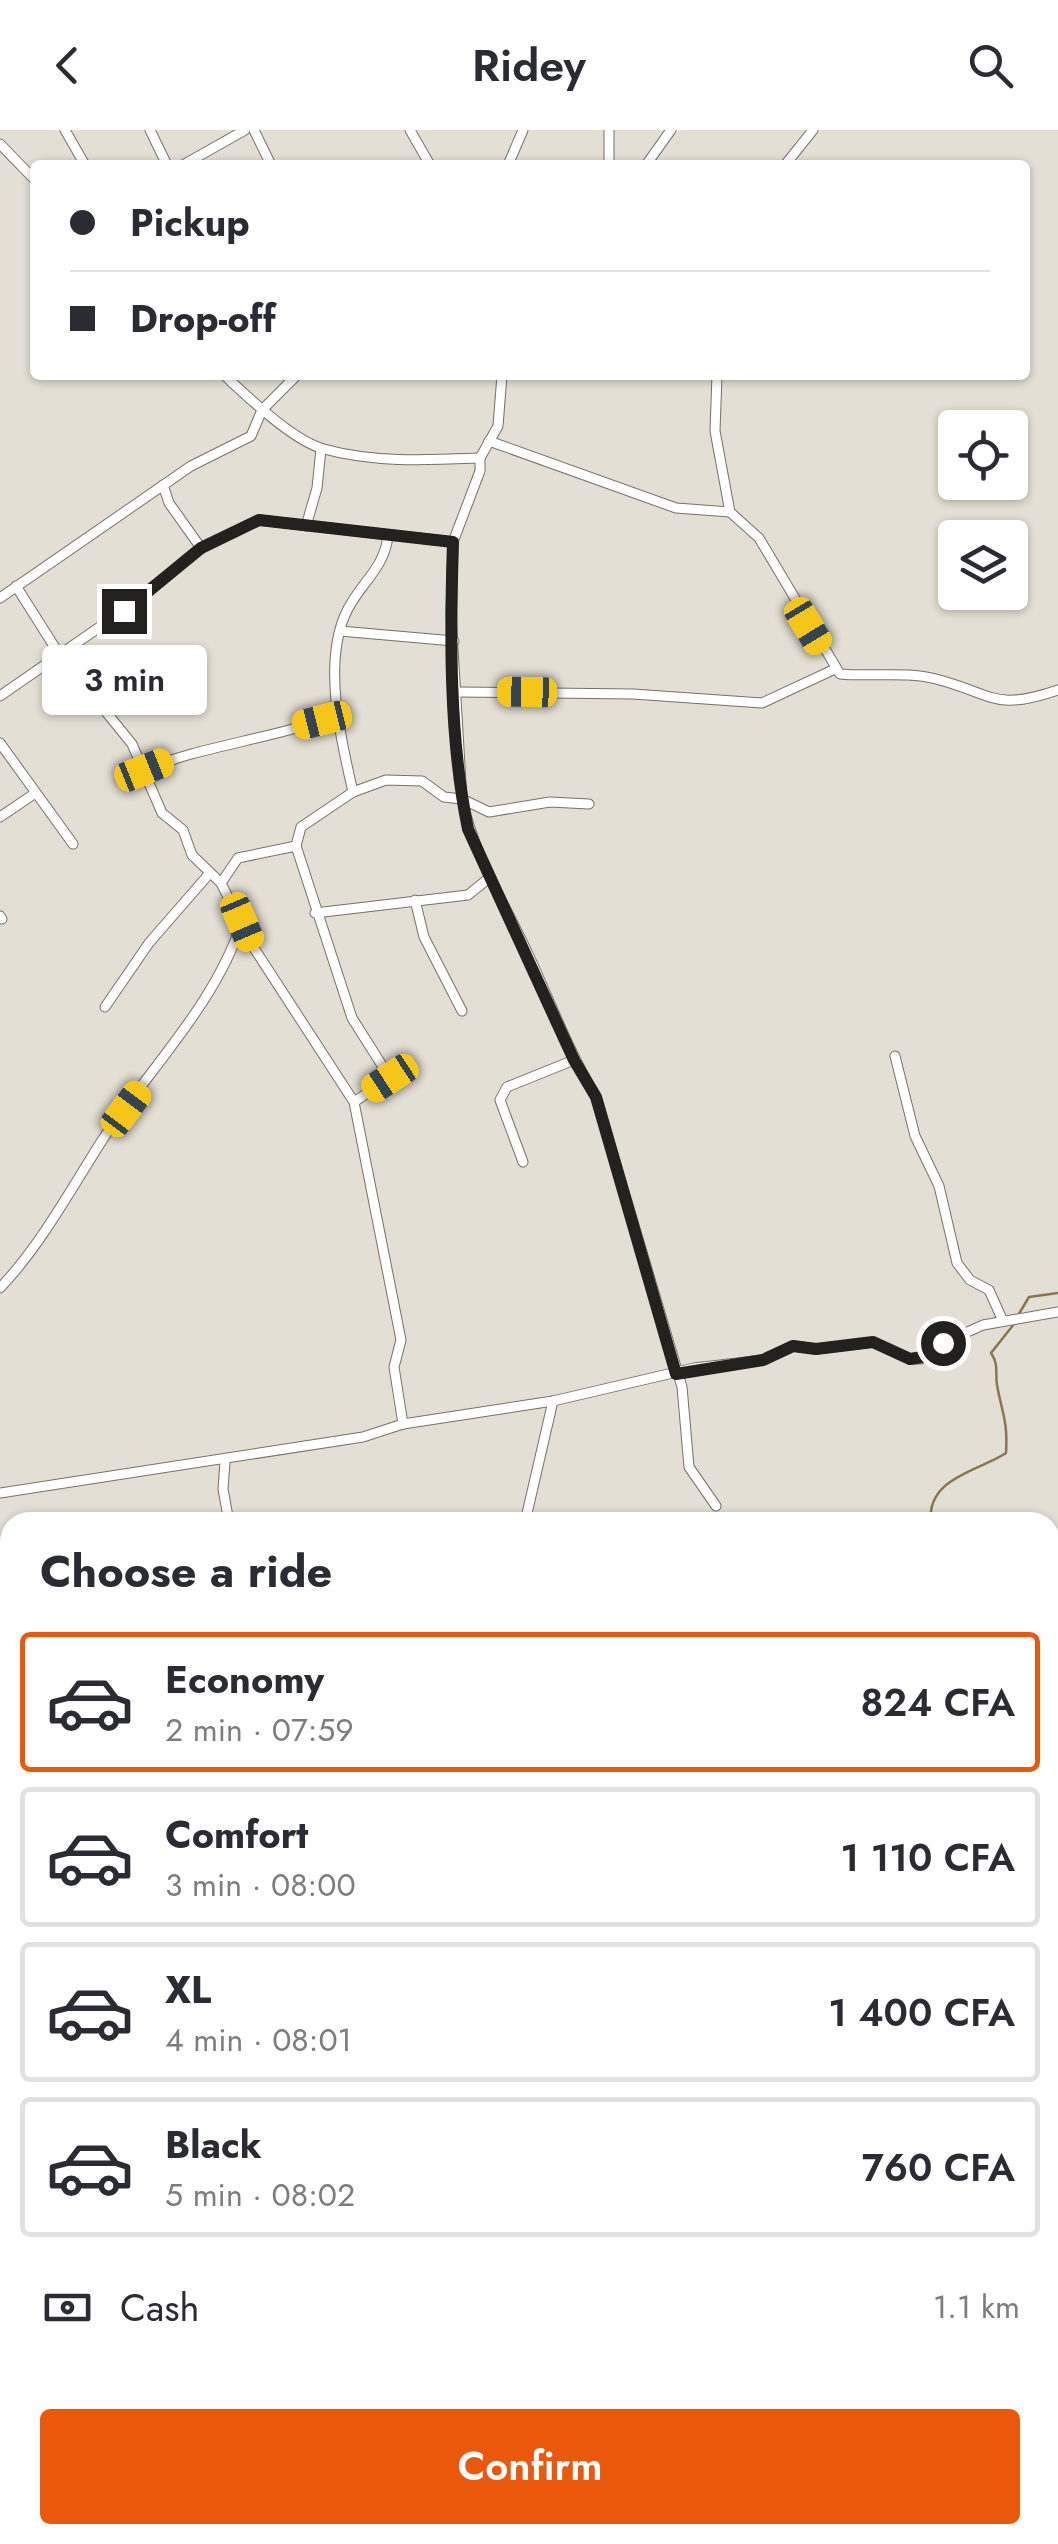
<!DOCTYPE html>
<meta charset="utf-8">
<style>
:root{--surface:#fff;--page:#f7f7f7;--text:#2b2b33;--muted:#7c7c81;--line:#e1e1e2;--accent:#ea580c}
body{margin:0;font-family:Jost,sans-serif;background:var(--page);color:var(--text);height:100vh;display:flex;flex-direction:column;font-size:38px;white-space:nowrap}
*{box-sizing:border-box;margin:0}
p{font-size:32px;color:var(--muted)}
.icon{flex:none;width:55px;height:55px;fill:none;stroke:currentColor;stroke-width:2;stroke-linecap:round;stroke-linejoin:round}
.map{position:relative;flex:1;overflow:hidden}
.side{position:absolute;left:0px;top:1382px;width:1060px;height:1032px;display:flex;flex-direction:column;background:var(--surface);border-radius:30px 30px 0 0;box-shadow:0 2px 8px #0004}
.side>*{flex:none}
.banner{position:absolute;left:30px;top:30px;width:1000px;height:220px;border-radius:10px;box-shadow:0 2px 8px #0004;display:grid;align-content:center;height:220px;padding:0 40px;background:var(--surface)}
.fabs{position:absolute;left:938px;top:280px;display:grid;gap:20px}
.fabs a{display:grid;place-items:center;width:90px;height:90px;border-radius:10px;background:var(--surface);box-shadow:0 2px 8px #0004;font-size:50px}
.end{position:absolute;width:45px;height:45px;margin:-22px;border:12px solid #23211d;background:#fff;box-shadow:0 0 0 5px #fff}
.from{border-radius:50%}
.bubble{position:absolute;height:70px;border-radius:10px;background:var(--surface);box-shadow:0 2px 8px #0004;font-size:32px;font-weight:600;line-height:70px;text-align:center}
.car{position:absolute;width:30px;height:60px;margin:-30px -15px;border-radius:12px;box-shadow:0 0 8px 2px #0007;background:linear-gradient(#f5c518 24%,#345 0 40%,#f5c518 0 76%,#345 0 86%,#f5c518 0)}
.banner b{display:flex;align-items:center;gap:35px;height:95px;font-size:38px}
.banner b+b{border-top:2px solid var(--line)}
.banner i{width:25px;height:25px;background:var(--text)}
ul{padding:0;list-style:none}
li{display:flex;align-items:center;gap:30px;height:140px;margin:0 20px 15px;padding:0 20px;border:5px solid var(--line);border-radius:10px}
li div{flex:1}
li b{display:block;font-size:38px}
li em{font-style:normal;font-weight:600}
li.active{border-color:var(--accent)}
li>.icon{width:90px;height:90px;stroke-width:1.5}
h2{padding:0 40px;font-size:45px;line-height:120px}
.pay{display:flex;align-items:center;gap:25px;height:110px;padding:0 40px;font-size:38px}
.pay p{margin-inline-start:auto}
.cta{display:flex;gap:20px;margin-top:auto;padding:20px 40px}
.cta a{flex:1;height:115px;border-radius:10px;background:var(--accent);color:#fff;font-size:40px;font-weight:600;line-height:115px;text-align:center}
header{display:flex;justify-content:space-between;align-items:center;height:130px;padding:0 40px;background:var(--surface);font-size:45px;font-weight:600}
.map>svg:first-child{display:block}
</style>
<header><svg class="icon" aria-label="back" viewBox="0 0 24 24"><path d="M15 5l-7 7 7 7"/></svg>Ridey<svg class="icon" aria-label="search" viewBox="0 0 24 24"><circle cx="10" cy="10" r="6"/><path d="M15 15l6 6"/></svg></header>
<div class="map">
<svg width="1058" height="2414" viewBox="0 0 1058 2414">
<rect width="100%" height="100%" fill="#e4dfd4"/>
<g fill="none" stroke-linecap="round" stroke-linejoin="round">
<g stroke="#8a774d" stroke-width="2.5">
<polyline points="1017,1187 1029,1167 1058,1163"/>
<path d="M931 1392C926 1348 979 1341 1006 1323 1008 1291 1002 1283 997 1255 995 1241 999 1235 991 1223L1014 1194"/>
<polyline points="0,1505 7,1510 10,1543"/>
<polyline points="1050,1623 1058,1620"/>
<polyline points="1058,1648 1058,1656"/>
</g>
<defs>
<g id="street">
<polyline points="65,0 85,35"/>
<polyline points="150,0 167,35"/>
<polyline points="254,0 271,35"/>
<polyline points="410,0 430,35"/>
<polyline points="609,0 609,35"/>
<polyline points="0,14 35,50"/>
<polyline points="183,35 245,0"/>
<polyline points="508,35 523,0"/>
<polyline points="646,35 671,0"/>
<polyline points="785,35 813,0"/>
<path d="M224 245C248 267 293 311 324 319 374 333 429 330 480 328"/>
<path d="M502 245 498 296 480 328V341L453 412 451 485 462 669C474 726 505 774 529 826 551 874 569 922 596 967L682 1257 689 1337 716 1376"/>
<path d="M717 245 715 301 730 382 759 408 840 544C870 547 907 541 936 549 994 564 994 582 1058 560"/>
<polyline points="489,311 676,378 730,382"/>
<polyline points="163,355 169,373 201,418"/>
<polyline points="306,396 317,358 321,319"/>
<polyline points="16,456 59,524 132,614 162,683 183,700 192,725 221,753 252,815 354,972 401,1210 394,1237 403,1294"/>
<polyline points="0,468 191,336 251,306 262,280 297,245"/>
<polyline points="340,501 454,511"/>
<polyline points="456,562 633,564 762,573 835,539"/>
<polyline points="0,566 140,469 201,418 259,390 453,412"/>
<polyline points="0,613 73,714"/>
<path d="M144 640C207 614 277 609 340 583"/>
<path d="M353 662C341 610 323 536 345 485 358 454 385 440 388 405"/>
<polyline points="0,687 34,664"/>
<polyline points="221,753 238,728 296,716"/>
<polyline points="415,770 424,807 462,881"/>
<polyline points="315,783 468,765 489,748"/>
<polyline points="0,786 2,789"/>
<polyline points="105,877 149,813 209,744"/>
<polyline points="895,926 915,1006 939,1056 957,1133 970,1150 989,1160 1002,1189"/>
<polyline points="354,972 390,948 352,888 296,716 301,697 353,662 386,650 422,651 444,667 462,669 489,682 550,672 589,674"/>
<polyline points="523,1032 500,970 507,957 574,930"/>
<path d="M0 1158C40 1116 70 1061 101 1012 148 940 215 875 242 792"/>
<polyline points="225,1332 223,1359 229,1392"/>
<polyline points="0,1363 363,1307 403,1294 553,1271 694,1238 763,1230 793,1216 816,1219 873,1212 910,1229 921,1229 943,1213 983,1195 1058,1182"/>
<polyline points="525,1392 553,1271"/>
</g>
</defs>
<use href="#street" stroke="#767168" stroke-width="11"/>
<use href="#street" stroke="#fff" stroke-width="9"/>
</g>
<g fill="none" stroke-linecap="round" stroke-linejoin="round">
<path stroke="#23211d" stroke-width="12" d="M124 481 201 418 259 390 453 412C450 505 449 608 468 699L574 930 596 967 676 1244 763 1230 793 1216 816 1219 873 1212 910 1229 929 1226 943 1213"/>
</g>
</svg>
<div class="fabs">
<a><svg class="icon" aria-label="locate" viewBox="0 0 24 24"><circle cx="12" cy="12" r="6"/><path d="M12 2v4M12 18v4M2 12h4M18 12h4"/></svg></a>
<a><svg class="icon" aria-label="layers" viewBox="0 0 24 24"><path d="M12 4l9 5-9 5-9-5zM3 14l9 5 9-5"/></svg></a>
</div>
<i class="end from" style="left:943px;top:1213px"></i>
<i class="end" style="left:124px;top:481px"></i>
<div class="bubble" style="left:42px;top:515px;width:165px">3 min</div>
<i class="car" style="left:808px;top:496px;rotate:149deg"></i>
<i class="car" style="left:527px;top:562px;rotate:271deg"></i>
<i class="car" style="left:322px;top:590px;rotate:256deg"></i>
<i class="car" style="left:144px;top:640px;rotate:68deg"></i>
<i class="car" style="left:242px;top:792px;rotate:157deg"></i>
<i class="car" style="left:390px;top:948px;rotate:237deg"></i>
<i class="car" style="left:126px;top:979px;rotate:37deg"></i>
<div class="banner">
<b><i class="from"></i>Pickup</b>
<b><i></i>Drop-off</b>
</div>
<section class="side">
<h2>Choose a ride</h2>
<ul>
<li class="active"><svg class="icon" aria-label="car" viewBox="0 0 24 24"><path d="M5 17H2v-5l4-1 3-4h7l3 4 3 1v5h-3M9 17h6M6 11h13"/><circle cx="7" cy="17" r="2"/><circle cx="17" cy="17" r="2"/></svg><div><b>Economy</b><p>2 min · 07:59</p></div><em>824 CFA</em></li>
<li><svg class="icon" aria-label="car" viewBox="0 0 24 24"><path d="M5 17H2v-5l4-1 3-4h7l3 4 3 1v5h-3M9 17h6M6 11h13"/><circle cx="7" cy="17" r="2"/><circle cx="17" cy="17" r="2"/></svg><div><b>Comfort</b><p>3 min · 08:00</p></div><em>1 110 CFA</em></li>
<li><svg class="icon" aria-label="car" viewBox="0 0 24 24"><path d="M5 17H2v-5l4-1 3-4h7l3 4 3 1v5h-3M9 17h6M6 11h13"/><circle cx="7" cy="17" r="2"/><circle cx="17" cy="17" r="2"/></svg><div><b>XL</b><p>4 min · 08:01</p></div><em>1 400 CFA</em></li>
<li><svg class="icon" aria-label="car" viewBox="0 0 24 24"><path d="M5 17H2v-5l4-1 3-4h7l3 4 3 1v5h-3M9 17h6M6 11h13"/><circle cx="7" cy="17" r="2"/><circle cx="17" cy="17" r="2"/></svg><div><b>Black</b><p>5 min · 08:02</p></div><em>760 CFA</em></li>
</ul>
<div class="pay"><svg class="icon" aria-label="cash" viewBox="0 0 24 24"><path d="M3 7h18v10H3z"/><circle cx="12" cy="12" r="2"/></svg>Cash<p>1.1 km</p></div>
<div class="cta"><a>Confirm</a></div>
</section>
</div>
